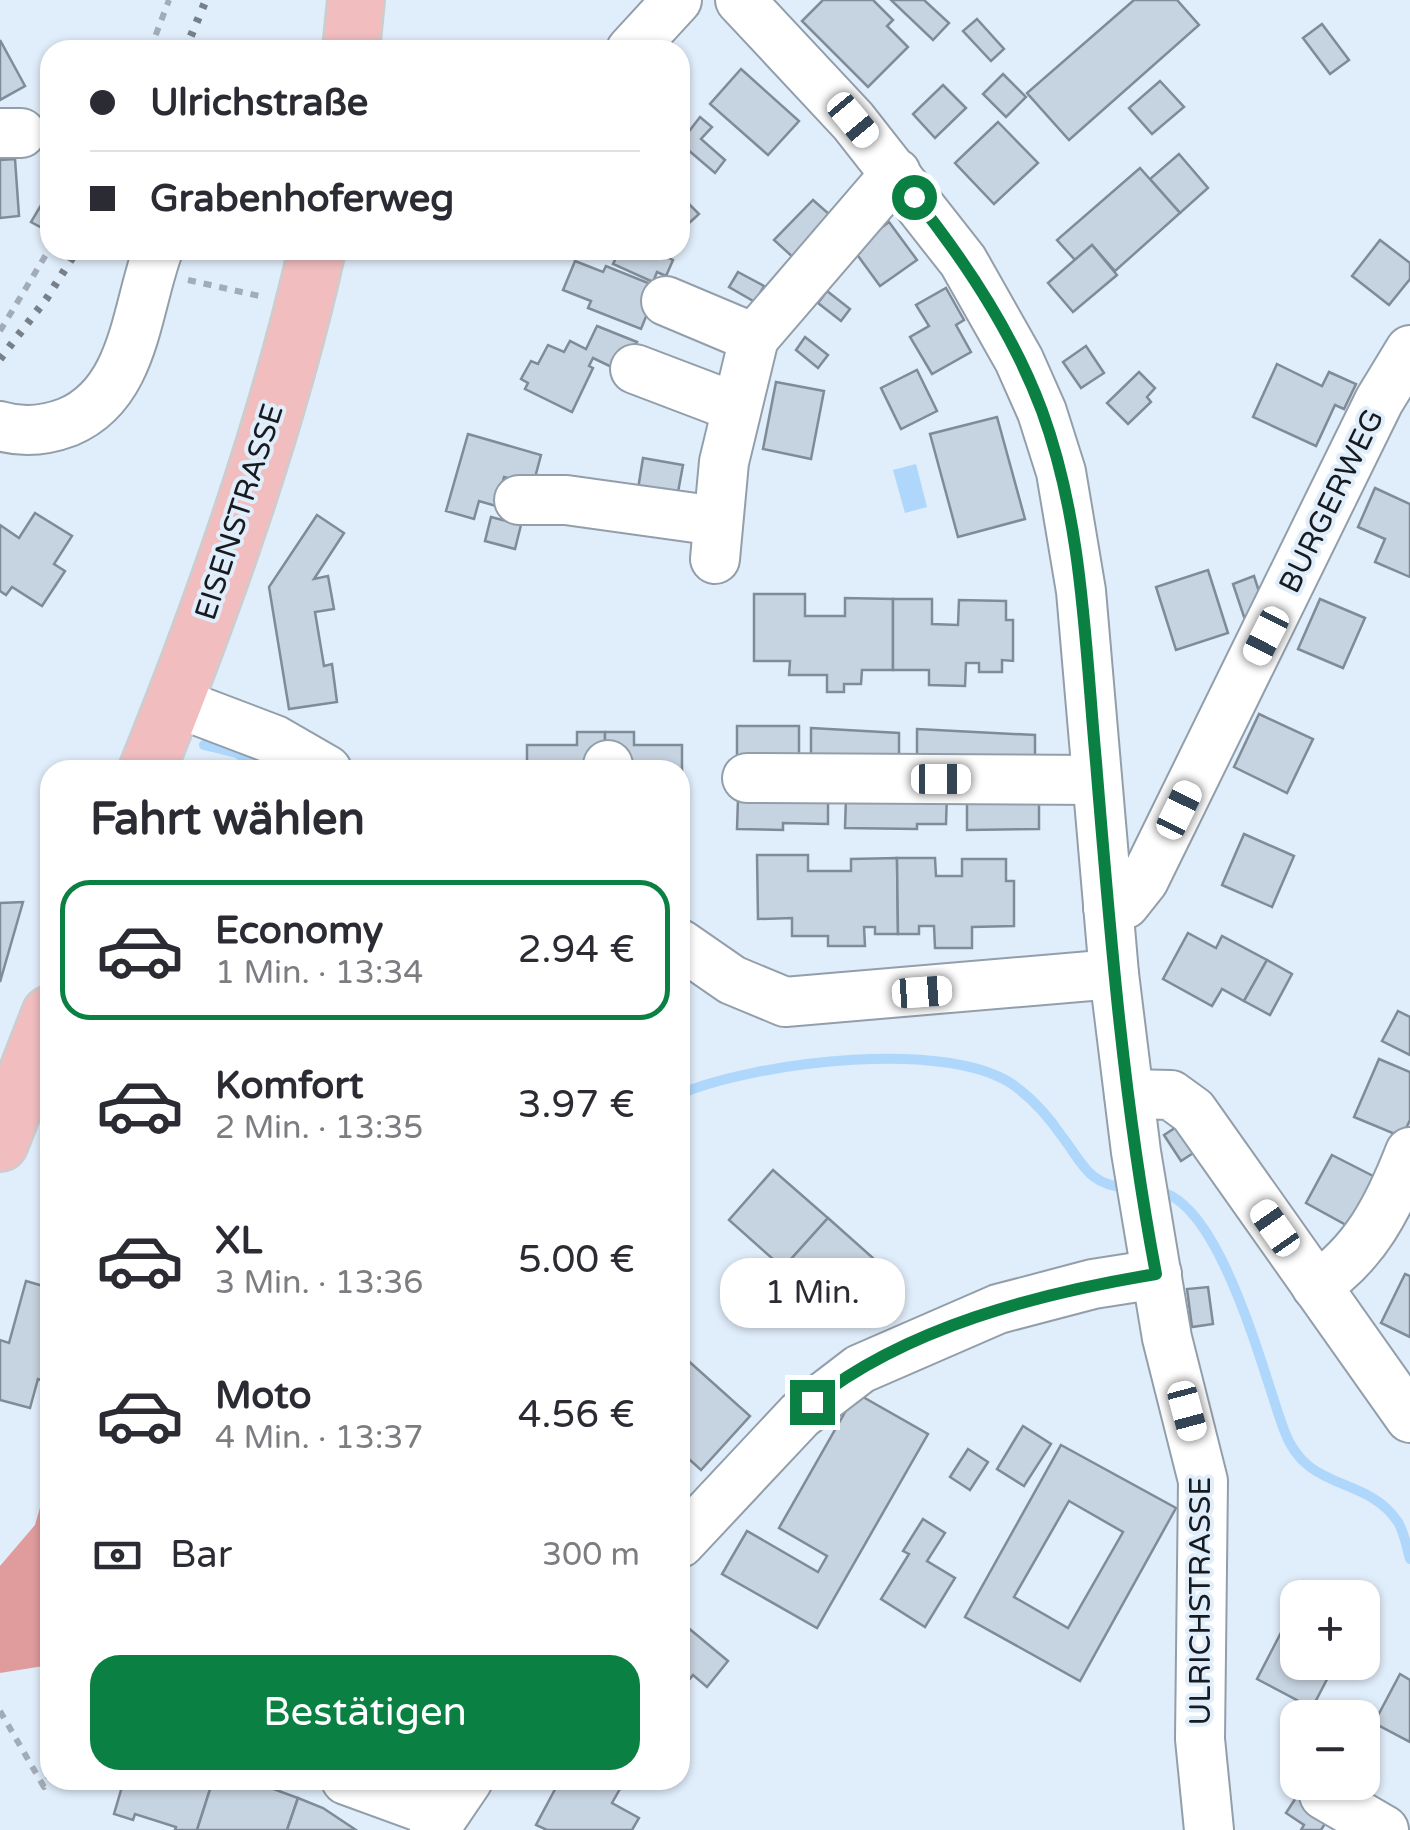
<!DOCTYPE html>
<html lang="de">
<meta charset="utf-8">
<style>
:root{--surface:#fff;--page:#f7f7f7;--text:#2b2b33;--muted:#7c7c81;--line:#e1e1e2;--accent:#0b8043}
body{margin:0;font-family:"Varela Round",sans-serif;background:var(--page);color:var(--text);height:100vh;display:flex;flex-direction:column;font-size:38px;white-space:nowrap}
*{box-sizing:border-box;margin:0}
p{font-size:32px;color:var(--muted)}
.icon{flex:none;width:55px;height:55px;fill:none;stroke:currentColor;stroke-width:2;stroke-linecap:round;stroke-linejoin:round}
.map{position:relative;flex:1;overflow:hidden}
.details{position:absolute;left:40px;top:760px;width:650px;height:1030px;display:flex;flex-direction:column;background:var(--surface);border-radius:30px;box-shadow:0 2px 8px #0004}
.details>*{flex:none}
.top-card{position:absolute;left:40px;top:40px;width:650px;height:220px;border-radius:30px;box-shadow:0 2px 8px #0004;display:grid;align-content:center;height:220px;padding:0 50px;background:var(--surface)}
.tools{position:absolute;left:1280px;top:1580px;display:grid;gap:20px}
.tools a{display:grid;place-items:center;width:100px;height:100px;border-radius:20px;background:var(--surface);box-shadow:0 2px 8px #0004;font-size:50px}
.end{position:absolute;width:45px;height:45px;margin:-22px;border:12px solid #0b8043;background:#fff;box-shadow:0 0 0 5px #fff}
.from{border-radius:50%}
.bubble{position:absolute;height:70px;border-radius:30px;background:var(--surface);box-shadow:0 2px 8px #0004;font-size:32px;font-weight:600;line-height:70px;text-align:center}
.car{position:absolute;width:30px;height:60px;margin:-30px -15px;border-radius:12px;box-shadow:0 0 8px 2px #0007;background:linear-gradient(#fff 24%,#345 0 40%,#fff 0 76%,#345 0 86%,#fff 0)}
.top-card b{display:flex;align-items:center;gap:35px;height:95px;font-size:38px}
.top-card b+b{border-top:2px solid var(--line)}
.top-card i{width:25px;height:25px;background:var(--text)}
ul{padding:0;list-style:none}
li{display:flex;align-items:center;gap:30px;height:140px;margin:0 20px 15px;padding:0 30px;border:5px solid transparent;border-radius:30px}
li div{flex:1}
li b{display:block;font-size:38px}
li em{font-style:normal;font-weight:600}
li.current{border-color:var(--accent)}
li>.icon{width:90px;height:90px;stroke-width:1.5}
h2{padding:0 50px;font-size:45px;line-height:120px}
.pay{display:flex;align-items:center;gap:25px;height:110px;padding:0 50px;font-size:38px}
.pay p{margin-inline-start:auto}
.button{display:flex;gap:20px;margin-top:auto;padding:20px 50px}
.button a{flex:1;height:115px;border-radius:30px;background:var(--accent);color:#fff;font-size:40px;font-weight:600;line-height:115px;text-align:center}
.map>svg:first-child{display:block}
</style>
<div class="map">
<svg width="1410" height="1830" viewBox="0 0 1410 1830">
<rect width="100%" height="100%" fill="#e0edfa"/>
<polygon fill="#e09b9d" points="50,1473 50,1665 0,1673 0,1566 35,1525"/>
<polygon fill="#afd7fc" points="916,464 927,507 905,513 893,470"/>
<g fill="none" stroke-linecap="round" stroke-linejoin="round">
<g stroke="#afd7fc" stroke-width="10">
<polyline points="204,745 237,753 263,770"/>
<path d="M680 1094C752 1063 956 1035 1020 1090 1035 1102 1050 1119 1061 1135 1083 1163 1087 1185 1128 1188"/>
<path d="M1155 1191C1220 1196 1264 1377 1284 1430 1307 1494 1366 1474 1398 1522 1404 1532 1407 1548 1410 1559"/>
</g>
</g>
<g fill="#c6d3e0" stroke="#7f8b97" stroke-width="2.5" fill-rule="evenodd">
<polygon points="823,0 873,0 893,20 887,26 908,47 868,87 802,21"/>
<polygon points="891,0 924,0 949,23 933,40"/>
<polygon points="1134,0 1177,0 1199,25 1069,140 1027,93"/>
<polygon points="977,19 1004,49 991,61 963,31"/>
<polygon points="1322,24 1349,60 1330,74 1303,38"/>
<polygon points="0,40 25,86 0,100"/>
<polygon points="741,69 799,121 768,155 710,104"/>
<polygon points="1003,74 1026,97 1006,117 983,94"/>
<polygon points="1160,81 1184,107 1152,134 1129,108"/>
<polygon points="943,85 966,108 935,138 913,114"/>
<polygon points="700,117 712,127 701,139 725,160 715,173 680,143"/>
<polygon points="998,122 1038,163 994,204 955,163"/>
<polygon points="1179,154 1208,188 1180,213 1150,179"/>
<polygon points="15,159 19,216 0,218 0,160"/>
<polygon points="1140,168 1180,213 1115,271 1092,245 1075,260 1057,240"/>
<polygon points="50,190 50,224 46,230 31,222"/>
<polygon points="680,195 699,214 687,225 680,217"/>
<polygon points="813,200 829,214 813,232 818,236 796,260 774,240"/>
<polygon points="889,222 917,260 880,286 853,249"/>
<polygon points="1380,240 1410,263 1410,279 1389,305 1352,276"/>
<polygon points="1092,245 1117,275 1073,312 1048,283"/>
<polygon points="620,250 668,250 665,256 673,260 666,276 657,272 653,282 613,264"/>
<polygon points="575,261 603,272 606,266 658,287 641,329 588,308 591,301 563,290"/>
<polygon points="738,272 764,286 755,302 729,287"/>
<polygon points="946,288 964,320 956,325 971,352 932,374 910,337 929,326 916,305"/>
<polygon points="827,291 850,309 841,321 818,303"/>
<polygon points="597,326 637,342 622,372 593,358 589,366 593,368 572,412 525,389 528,383 521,379 531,361 538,364 548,345 564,352 570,341 586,349"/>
<polygon points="805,337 828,355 818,368 796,350"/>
<polygon points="1086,346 1104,373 1081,388 1063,362"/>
<polygon points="1277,364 1322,386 1329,372 1356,384 1344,409 1335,405 1316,446 1253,417"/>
<polygon points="917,370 937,411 901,429 881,388"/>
<polygon points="1139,372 1155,388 1147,397 1151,402 1128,424 1107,403"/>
<polygon points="776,382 824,391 811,459 763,449"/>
<polygon points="997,417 1025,519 958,537 930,434"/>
<polygon points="468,434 541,455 533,485 504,477 496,506 479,501 474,519 446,511"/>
<polygon points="643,458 683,465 676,503 637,495"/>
<polygon points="1375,488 1410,504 1410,577 1375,562 1385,539 1358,527"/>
<polygon points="35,513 72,536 54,564 65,571 42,606 12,587 6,595 0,591 0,525 19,538"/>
<polygon points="317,515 344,533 314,579 328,576 334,609 315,612 324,666 332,664 337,702 289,709 269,587"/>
<polygon points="491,517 521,525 515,549 485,541"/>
<polygon points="1208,570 1228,633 1176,650 1156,587"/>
<polygon points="1254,576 1265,610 1244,617 1233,584"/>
<polygon points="754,594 805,594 805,616 845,616 845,598 893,599 893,670 862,670 861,684 844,684 844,692 827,692 827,675 789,675 790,661 754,661"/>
<polygon points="893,599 932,599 932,624 958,625 959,600 1006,601 1006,620 1013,620 1013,661 1002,660 1002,672 979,672 979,663 966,663 965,686 929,685 929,670 893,670"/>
<polygon points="1320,599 1365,618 1343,668 1298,649"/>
<polygon points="1259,714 1313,739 1287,793 1234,767"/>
<rect x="737" y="726" width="62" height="32"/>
<polygon points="811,728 899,733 899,763 811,758"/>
<polygon points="917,729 1035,735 1035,766 917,758"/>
<polygon points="577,732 605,732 605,763 591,770 527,770 527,745 577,745"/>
<polygon points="605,732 634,732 634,745 682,745 682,792 680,770 623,770 605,763"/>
<polygon points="947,793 946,824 917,824 917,829 845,828 846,798"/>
<polygon points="828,795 828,824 783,823 783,830 737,829 738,799"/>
<polygon points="967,801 1039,801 1039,829 967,830"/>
<polygon points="1244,834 1294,856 1272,907 1222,885"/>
<polygon points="757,855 808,855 808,871 851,871 851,859 897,858 898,934 875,934 875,927 864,927 865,946 828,946 828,936 792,936 792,918 758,919"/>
<polygon points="897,858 935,858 936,876 962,876 962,859 1006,859 1006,881 1014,881 1014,926 972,927 972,948 935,948 934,926 919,926 919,934 898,934"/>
<polygon points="23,902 0,982 0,903"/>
<polygon points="1188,933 1216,948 1222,936 1267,960 1244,1001 1222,989 1212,1006 1163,979"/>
<polygon points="1267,960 1292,974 1270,1015 1244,1001"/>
<polygon points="1398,1011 1410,1017 1410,1055 1382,1041"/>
<polygon points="1379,1059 1410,1072 1410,1120 1402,1137 1354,1117"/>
<polygon points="1184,1122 1201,1148 1181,1161 1164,1135"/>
<polygon points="1332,1155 1375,1177 1348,1226 1306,1203"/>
<polygon points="773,1170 828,1218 783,1268 729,1220"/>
<polygon points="828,1218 882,1266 838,1316 783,1268"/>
<polygon points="1405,1274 1410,1276 1410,1337 1381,1323"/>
<polygon points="26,1281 50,1288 50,1383 38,1379 30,1408 0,1400 0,1340 9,1343"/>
<polygon points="1208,1287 1213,1324 1192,1327 1187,1289"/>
<polygon points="684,1357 750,1416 701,1470 680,1451 680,1361"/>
<polygon points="856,1393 928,1434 817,1628 722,1574 747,1531 818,1572 827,1556 779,1528"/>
<polygon points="1023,1426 1051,1444 1024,1486 997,1469"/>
<path d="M1061 1445 1176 1508 1080 1681 965 1617ZM1069 1501 1123 1532 1068 1628 1014 1597Z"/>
<polygon points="968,1449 988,1462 970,1490 950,1477"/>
<polygon points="923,1519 945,1533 927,1561 955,1578 925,1627 881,1599 909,1554 903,1551"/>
<polygon points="680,1621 728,1661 707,1687 693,1675 680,1691"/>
<polygon points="1287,1621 1298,1626 1298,1662 1336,1662 1312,1708 1257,1679"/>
<polygon points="1400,1674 1410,1680 1410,1742 1374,1723"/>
<polygon points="124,1780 213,1780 197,1830 175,1830 176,1827 135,1814 133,1820 114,1814"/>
<polygon points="213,1780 249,1780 298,1798 287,1830 197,1830"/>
<polygon points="560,1780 625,1780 612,1803 639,1818 632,1830 547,1830 536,1825"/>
<polygon points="1299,1793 1331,1814 1321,1830 1301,1830 1304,1825 1286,1813"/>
<polygon points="298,1798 323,1808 356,1830 287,1830"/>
</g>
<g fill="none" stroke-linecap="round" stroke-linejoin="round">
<defs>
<g id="minor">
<polyline points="740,0 853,121 963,261 1019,360 1042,412 1061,472 1081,591 1114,974 1136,1152 1167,1338 1203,1481 1200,1739 1209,1830"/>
<polyline points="631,50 677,0"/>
<polyline points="0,133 21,133"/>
<polyline points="666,301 754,338"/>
<polyline points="635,369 735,407"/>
<path d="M0 426C23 433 47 430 68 422 135 394 136 309 158 250"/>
<polyline points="519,500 566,500 717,521"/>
<polyline points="715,559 724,462 754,338 896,173"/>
<polyline points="175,702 275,740 327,770"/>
<polyline points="608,770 608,765"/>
<polyline points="747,778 1097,780"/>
<polyline points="1108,907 1125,904 1144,880 1379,401 1410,350"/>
<polyline points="680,944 732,980 785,1002 1114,974"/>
<polyline points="1129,1094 1171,1095 1193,1111 1410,1418"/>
<path d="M1316 1286C1365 1254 1389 1206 1410 1152"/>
<polyline points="680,1543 800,1415 860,1369 998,1309 1093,1284 1157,1274"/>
<polyline points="346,1780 442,1815"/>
<polyline points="1324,1795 1384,1830"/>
<polyline points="434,1830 468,1780"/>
</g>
<g id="major">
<polyline points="351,50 356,0"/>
<path d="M147 770C215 602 277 427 317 250"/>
<polyline points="0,1143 50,1014"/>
</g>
</defs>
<use href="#minor" stroke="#929fab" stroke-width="52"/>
<use href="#major" stroke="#cccdce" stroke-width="60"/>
<g stroke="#a2acb6" stroke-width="6" stroke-dasharray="8 8" stroke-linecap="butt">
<polyline points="150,50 169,0"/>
<polyline points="188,280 264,297"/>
<polyline points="0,331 50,248"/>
<polyline points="0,1711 44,1787 50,1775"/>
</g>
<use href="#minor" stroke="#fff" stroke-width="48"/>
<use href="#major" stroke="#f1bdbf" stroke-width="55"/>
<g stroke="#777f88" stroke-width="8" stroke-dasharray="5 10" stroke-linecap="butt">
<polyline points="185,50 206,0"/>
<polyline points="0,359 47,298 77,250"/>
</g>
</g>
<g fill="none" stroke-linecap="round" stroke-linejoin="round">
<path stroke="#0b8043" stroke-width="12" d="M812 1402C906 1327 1040 1293 1156 1274 1124 1106 1110 934 1096 762 1085 645 1083 523 1042 411 1013 333 966 262 914 197"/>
</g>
<g text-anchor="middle" stroke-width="8" stroke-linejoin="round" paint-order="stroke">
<g font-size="30" fill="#171b20" stroke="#e0edfa">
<text transform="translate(1331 501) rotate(-64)" y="10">BURGERWEG</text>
<text transform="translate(239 512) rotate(-72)" y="10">EISENSTRASSE</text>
<text transform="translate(1200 1601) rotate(-90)" y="10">ULRICHSTRASSE</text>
</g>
</g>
</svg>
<div class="tools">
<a>+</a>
<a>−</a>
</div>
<i class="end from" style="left:914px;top:197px"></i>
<i class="end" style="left:812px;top:1402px"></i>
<div class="bubble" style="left:720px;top:1258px;width:185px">1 Min.</div>
<i class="car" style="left:853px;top:120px;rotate:140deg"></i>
<i class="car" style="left:1266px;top:636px;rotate:207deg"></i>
<i class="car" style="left:941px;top:779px;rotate:90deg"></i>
<i class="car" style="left:1179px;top:810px;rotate:26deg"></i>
<i class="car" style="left:922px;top:992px;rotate:86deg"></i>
<i class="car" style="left:1275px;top:1228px;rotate:325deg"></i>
<i class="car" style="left:1187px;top:1411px;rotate:165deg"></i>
<div class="top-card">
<b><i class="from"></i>Ulrichstraße</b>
<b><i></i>Grabenhoferweg</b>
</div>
<section class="details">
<h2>Fahrt wählen</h2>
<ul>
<li class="current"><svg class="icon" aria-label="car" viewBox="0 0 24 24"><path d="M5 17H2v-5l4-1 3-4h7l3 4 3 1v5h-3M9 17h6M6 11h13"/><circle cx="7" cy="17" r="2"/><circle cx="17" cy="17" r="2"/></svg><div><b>Economy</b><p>1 Min. · 13:34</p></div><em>2.94 €</em></li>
<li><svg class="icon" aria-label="car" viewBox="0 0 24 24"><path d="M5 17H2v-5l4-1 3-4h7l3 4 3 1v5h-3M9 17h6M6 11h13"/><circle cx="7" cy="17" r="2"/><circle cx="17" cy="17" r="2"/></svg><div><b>Komfort</b><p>2 Min. · 13:35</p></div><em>3.97 €</em></li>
<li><svg class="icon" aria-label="car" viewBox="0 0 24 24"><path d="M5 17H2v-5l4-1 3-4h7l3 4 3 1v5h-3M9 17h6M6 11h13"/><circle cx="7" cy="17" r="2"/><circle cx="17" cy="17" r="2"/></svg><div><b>XL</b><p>3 Min. · 13:36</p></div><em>5.00 €</em></li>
<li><svg class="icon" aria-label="car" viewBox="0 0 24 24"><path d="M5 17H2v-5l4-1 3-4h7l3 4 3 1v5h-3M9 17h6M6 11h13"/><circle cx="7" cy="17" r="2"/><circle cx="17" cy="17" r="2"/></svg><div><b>Moto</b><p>4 Min. · 13:37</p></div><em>4.56 €</em></li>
</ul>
<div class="pay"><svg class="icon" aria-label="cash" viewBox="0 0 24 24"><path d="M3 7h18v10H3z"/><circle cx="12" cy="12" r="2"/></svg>Bar<p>300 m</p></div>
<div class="button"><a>Bestätigen</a></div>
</section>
</div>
